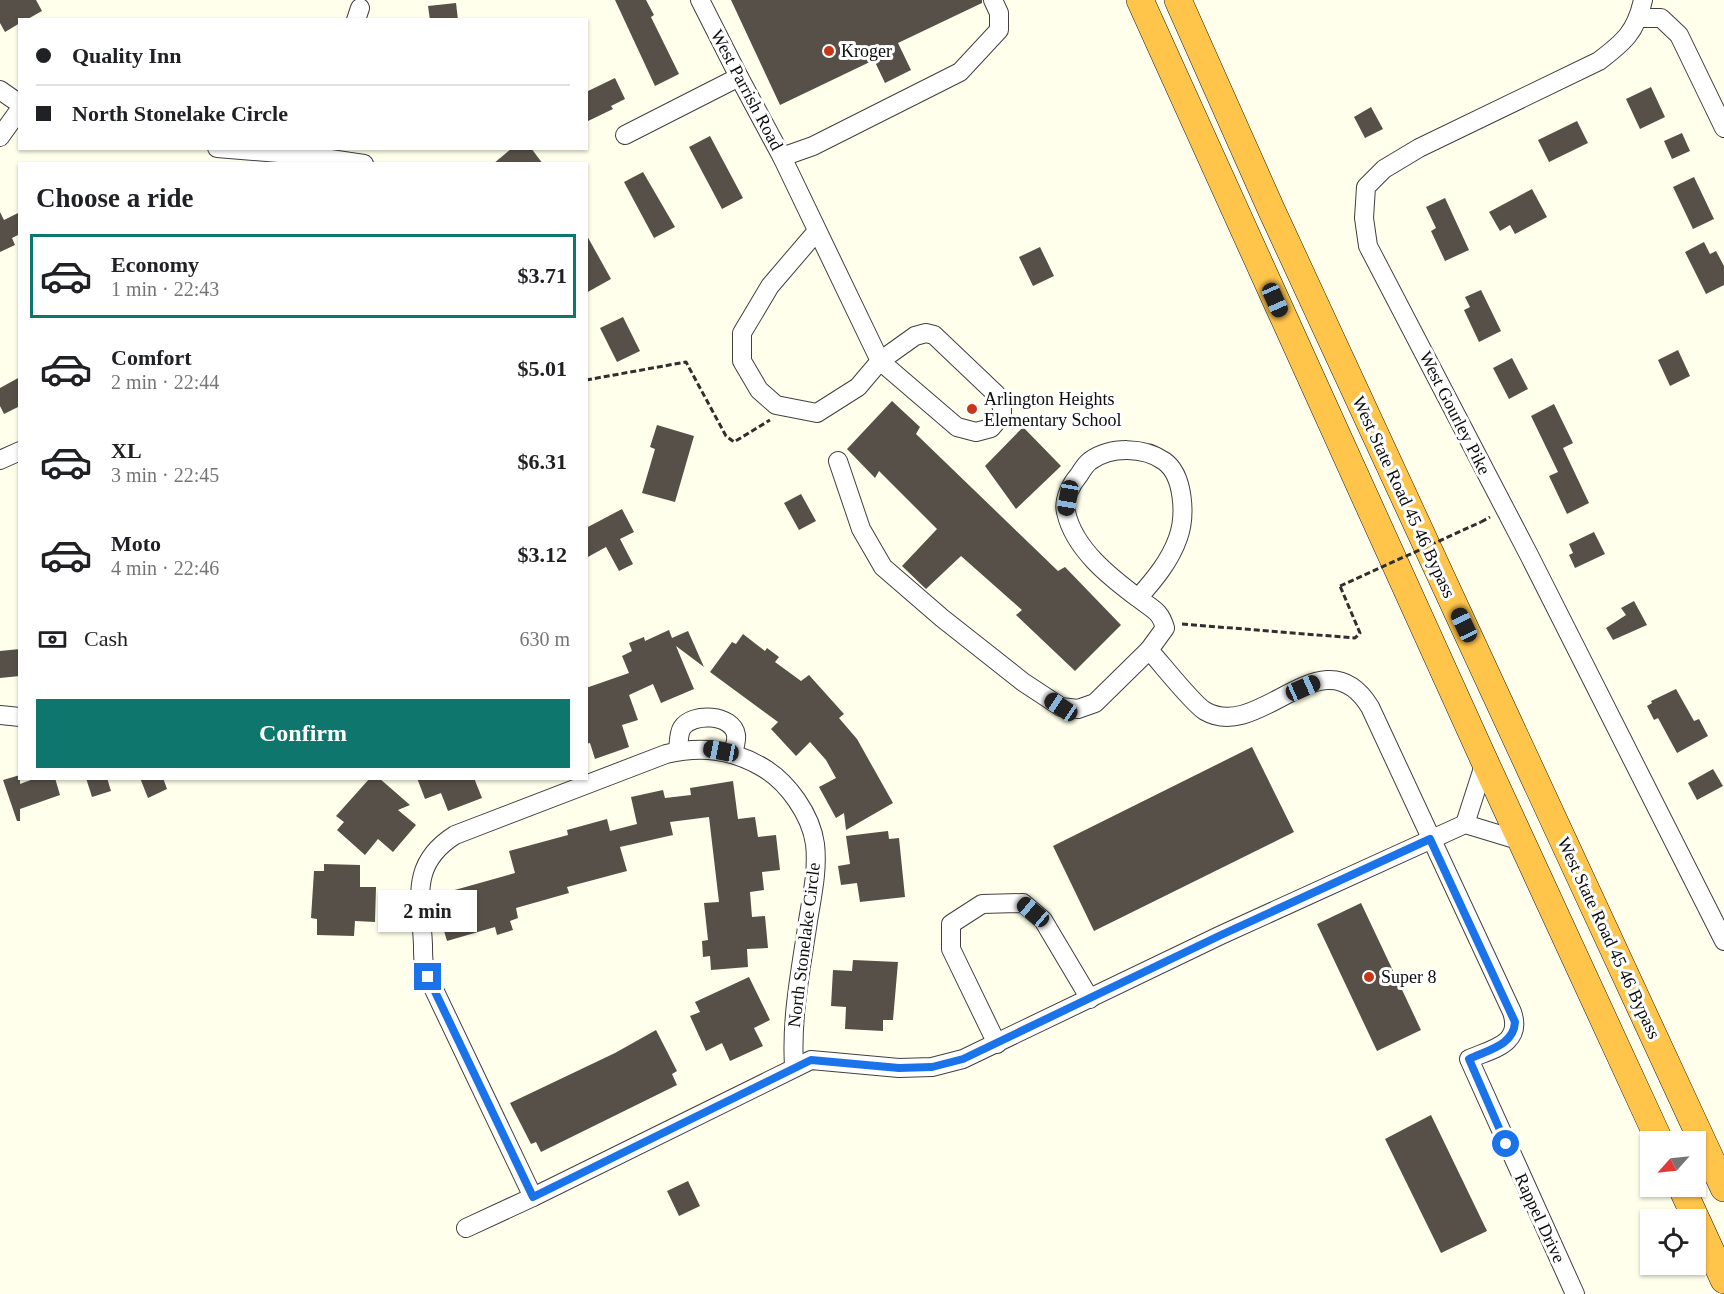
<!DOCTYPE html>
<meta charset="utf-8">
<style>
:root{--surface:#fff;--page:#f6f6f6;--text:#202124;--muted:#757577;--line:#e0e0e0;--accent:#0f766e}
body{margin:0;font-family:"Times New Roman",serif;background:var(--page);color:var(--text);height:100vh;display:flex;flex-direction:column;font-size:22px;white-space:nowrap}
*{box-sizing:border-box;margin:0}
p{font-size:20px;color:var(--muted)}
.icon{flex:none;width:33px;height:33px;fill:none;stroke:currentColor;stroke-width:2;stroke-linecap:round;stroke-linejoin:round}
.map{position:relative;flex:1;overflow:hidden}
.details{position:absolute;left:18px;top:162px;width:570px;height:618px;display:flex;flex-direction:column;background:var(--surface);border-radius:0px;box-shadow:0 2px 4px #0004}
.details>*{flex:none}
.hud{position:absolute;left:18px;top:18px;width:570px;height:132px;border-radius:0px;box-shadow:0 2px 4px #0004;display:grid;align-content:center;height:132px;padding:0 18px;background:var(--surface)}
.needle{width:39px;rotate:243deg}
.buttons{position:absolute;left:1640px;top:1131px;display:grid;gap:12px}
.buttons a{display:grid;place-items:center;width:66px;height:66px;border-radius:0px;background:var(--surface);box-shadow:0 2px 4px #0004;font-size:30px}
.end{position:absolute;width:27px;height:27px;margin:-14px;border:8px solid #1a73e8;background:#fff;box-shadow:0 0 0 3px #fff}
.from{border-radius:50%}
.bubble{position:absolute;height:42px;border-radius:0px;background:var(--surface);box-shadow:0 2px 4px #0004;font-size:20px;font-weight:700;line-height:42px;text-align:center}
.car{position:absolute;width:18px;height:36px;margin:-18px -9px;border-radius:8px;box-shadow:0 0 4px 2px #0007;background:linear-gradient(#222 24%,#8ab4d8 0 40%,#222 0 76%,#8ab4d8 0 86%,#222 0)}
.hud b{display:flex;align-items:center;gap:21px;height:57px;font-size:22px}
.hud b+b{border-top:2px solid var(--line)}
.hud i{width:15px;height:15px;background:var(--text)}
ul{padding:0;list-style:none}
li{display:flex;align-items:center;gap:18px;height:84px;margin:0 12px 9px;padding:0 6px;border:3px solid transparent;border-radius:0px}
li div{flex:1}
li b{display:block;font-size:22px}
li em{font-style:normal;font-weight:700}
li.selected{border-color:var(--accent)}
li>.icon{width:54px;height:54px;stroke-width:1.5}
h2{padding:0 18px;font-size:27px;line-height:72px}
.pay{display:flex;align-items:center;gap:15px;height:66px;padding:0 18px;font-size:22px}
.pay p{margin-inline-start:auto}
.action{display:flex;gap:12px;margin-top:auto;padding:12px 18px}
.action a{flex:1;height:69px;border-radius:0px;background:var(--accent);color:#fff;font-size:24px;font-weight:700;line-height:69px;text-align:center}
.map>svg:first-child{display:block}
</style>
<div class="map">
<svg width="1724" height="1294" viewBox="0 0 1724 1294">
<rect width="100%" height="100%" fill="#ffffec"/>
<g fill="#565048">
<polygon points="0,0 36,0 42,11 26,20 20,20 20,23 5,32 0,23"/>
<polygon points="615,0 646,0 654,15 651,17 679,74 655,86"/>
<polygon points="731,0 982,0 982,3 898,43 911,70 885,83 874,60 780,105"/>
<polygon points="456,3 458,20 430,20 428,6"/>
<polygon points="615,78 625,99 611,106 613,109 586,122 586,92"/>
<polygon points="1651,87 1665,117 1640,129 1626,99"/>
<polygon points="1371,107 1383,129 1365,138 1354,117"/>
<polygon points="1577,121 1588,143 1549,162 1538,140"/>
<polygon points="1682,133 1690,151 1672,159 1664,141"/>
<polygon points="710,136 743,198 722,209 689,147"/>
<polygon points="512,148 531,148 543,164 493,164"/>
<polygon points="643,172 675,227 654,238 624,182"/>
<polygon points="1694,177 1714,219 1693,229 1673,187"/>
<polygon points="1532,189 1547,217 1515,234 1510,225 1500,231 1489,212"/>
<polygon points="1445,198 1469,250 1445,261 1431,231 1436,228 1426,207"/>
<polygon points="0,212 4,220 20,212 20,234 12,238 15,245 0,252"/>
<polygon points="586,234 611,279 586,293"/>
<polygon points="1704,242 1710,254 1716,251 1724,266 1724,285 1706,294 1685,252"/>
<polygon points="1040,247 1054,276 1033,286 1019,257"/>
<polygon points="1481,290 1501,331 1479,342 1464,310 1470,307 1465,297"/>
<polygon points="623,317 640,351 617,362 600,328"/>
<polygon points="1678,350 1690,376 1670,386 1658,360"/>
<polygon points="1512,358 1528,389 1509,399 1493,368"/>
<polygon points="20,377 20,406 4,414 0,406 0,388"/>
<polygon points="892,401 920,427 916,434 1058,571 1065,567 1121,625 1075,671 1016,615 1022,610 961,556 926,589 902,566 937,529 879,471 875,478 847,449"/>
<polygon points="1554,404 1573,443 1563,448 1589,503 1567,514 1549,476 1558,472 1531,416"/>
<polygon points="657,425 694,436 675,502 642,493 655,449 650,447"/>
<polygon points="1023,427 1061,466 1016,509 985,466"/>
<polygon points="801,494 816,521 799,530 784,503"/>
<polygon points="622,509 634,532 620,539 633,564 619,571 606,547 586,558 586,528"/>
<polygon points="1594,532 1605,554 1575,568 1569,555 1573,553 1569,544"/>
<polygon points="1634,601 1647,625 1613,640 1606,628 1626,615 1621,608"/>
<polygon points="669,630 672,638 688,631 704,667 676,646 694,689 661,703 653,684 629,695 638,720 622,725 629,747 595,759 590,743 586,744 586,688 629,673 622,656 632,651 629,643 644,637 645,641"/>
<polygon points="743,634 765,651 767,648 779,657 775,662 801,681 809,675 844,714 839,718 857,739 893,803 846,830 844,813 836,818 819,787 836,778 826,760 810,742 796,756 771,729 778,722 710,672 732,642 736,644"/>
<polygon points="20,649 20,676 0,678 0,651"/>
<polygon points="1676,689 1694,721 1699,719 1708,736 1677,753 1658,718 1654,720 1647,706 1652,703 1651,701"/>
<polygon points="1252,747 1294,832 1094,931 1053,846"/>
<polygon points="1713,769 1723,786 1697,800 1688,783"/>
<polygon points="20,775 20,784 36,778 55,778 60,795 20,809 20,821 17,821 3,780"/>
<polygon points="86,778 107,778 111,791 92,797"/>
<polygon points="140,778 163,778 167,789 148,798"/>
<polygon points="370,778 379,778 410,805 398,810 416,825 393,852 378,839 365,855 337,830 344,822 336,816"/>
<polygon points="417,778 474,778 482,798 448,811 441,793 425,799"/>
<polygon points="733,781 738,819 755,817 758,837 776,835 780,870 762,872 764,890 750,892 752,917 765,916 768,948 747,949 748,967 711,970 710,956 703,957 702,941 708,940 704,903 719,902 709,817 670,822 673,835 620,847 627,871 567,887 569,893 516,908 518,918 510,921 513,930 497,935 495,927 447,941 442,924 452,921 444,893 515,873 509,851 568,835 567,830 607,819 610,831 637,824 631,797 663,790 665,798 691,795 690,788"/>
<polygon points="888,831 889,839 899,838 905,897 860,902 857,883 841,885 838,866 850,864 846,836"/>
<polygon points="324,864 360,865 360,887 376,887 375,922 355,921 354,936 317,935 317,919 311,918 314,871 324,871"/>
<polygon points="1361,903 1421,1030 1377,1051 1317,924"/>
<polygon points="853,960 898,962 893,1020 883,1020 883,1031 845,1029 846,1007 831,1006 833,970 852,971"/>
<polygon points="749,977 770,1020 754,1028 763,1046 730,1061 722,1043 706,1051 690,1016 700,1012 695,1002"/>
<polygon points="656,1030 677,1071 672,1074 677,1085 541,1152 536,1142 531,1144 510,1103 615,1053"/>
<polygon points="1431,1115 1487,1231 1441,1253 1385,1139"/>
<polygon points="688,1181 700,1206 679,1216 667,1191"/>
</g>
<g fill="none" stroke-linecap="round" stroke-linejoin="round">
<defs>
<g id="minor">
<polyline points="700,0 739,77 782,157 880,361 858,387 817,413 776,405 759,390 742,361 742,333 770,286 817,231"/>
<path d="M1643 0C1636 32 1624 42 1599 61L1419 148 1384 169 1366 187 1364 218 1368 246 1529 555 1724 941"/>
<polyline points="1639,18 1661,18 1679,35 1724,128"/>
<polyline points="356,20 360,8"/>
<polyline points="0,90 20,104"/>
<polyline points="625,135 739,77"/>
<polyline points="0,137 20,109"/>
<polyline points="217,148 303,155 364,164"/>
<polyline points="782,157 813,146 960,72 999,30 999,13 993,0"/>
<polygon points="926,333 934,335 996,394 1002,407 1002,415 991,428 976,432 957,427 880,361 915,336"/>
<polyline points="0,460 20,451"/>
<path d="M838 461 861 529 883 567 942 618 1023 682 1061 707 1078 709 1095 703 1149 650C1161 663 1193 704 1205 711 1260 743 1323 631 1370 707L1512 1012C1523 1044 1492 1049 1469 1059L1575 1294"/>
<path d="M1138 598C1154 580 1170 561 1178 538 1186 516 1184 475 1164 461 1144 447 1111 446 1090 461 1086 464 1082 470 1079 475 1071 484 1063 500 1066 512 1074 549 1110 577 1138 598 1152 609 1160 610 1165 628L1149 650"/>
<polyline points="0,715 20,717"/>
<path d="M678 751C679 745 678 734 682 728 692 712 733 714 736 735 737 741 734 748 733 753"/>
<polyline points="1465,824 1485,762"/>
<polyline points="997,1044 951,949 951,924 982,904 1023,903 1043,920 1090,999"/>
<path d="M533 1197 428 977C423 964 423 959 423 945 421 900 409 864 455 835L666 754C701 746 731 749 762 767 788 782 811 815 815 844 818 870 812 896 808 921 801 969 791 1017 794 1066"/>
<polyline points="466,1228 533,1197 811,1060 899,1068 932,1067 963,1059 1221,935 1465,824 1521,841"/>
</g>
<g id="highway">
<polyline points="1140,0 1485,762 1660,1142"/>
<polyline points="1178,0 1271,209 1724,1188"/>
<polyline points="1681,1186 1724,1280"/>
</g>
</defs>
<use href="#minor" stroke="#404040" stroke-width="20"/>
<use href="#highway" stroke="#1e1e1e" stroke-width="28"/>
<g stroke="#2f2f2f" stroke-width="3" stroke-dasharray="6 3" stroke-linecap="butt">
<polyline points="586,380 686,362 726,436 734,442 770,420"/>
<polyline points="1481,522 1490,517"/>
<polyline points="1182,624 1355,638 1360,633 1340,586"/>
</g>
<use href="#minor" stroke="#fff" stroke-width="18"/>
<use href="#highway" stroke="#ffc44a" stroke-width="27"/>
<polyline stroke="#2f2f2f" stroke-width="3" stroke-dasharray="6 3" stroke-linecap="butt" points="1340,586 1481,522"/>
</g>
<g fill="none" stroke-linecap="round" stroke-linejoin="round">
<path stroke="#1a73e8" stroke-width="8" d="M428 977 533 1197 811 1060 899 1068 932 1067 963 1059 1221 935 1430 839 1515 1022C1514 1045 1488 1050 1469 1059L1506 1144"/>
</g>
<g fill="#c83619" stroke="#fff" stroke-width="2">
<circle cx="829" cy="51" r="6"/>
<circle cx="972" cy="409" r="6"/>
<circle cx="1369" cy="977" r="6"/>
</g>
<g text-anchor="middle" stroke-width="6" stroke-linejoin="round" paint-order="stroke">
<g font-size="18" fill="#0d0d0d" stroke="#fff" text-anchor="start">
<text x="841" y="57">Kroger</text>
<text x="984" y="405">Arlington Heights<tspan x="984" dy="21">Elementary School</tspan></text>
<text x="1381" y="983">Super 8</text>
</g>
<g font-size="18" fill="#0d0d0d" stroke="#fff">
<text transform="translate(747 90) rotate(62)" y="6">West Parrish Road</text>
<text transform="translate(1455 413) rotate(63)" y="6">West Gourley Pike</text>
<text transform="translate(1404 497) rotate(65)" y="6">West State Road 45 46 Bypass</text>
<text transform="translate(1609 938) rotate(65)" y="6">West State Road 45 46 Bypass</text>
<text transform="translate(804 945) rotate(-83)" y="6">North Stonelake Circle</text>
<text transform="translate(1540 1218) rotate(65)" y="6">Rappel Drive</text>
</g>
</g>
</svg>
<div class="buttons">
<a><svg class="needle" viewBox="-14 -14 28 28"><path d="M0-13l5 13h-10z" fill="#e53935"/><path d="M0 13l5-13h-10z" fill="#757577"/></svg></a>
<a><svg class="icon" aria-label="locate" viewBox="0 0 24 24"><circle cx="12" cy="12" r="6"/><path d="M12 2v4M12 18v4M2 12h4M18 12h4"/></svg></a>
</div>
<i class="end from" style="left:1506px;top:1144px"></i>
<i class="end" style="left:428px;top:977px"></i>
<div class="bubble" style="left:378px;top:890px;width:99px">2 min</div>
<i class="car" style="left:1275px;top:300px;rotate:156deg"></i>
<i class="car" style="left:1068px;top:498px;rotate:190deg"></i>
<i class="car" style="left:1464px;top:625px;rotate:335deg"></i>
<i class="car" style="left:1303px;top:688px;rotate:66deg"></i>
<i class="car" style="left:1061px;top:707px;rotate:304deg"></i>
<i class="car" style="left:721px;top:751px;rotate:281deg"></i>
<i class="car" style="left:1033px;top:912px;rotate:310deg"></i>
<div class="hud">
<b><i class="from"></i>Quality Inn</b>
<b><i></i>North Stonelake Circle</b>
</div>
<section class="details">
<h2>Choose a ride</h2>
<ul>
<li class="selected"><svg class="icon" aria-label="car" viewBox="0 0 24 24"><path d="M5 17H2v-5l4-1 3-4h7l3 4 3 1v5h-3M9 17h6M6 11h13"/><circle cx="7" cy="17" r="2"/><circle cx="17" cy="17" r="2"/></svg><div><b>Economy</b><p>1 min · 22:43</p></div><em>$3.71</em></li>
<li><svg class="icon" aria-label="car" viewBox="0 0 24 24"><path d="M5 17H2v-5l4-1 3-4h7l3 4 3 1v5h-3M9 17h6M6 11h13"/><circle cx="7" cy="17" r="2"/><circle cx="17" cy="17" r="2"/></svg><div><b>Comfort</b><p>2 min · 22:44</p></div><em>$5.01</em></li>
<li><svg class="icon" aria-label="car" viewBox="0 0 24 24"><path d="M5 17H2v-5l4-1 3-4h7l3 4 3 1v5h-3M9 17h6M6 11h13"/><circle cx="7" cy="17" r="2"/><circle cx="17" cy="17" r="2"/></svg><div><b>XL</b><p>3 min · 22:45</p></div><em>$6.31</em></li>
<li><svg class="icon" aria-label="car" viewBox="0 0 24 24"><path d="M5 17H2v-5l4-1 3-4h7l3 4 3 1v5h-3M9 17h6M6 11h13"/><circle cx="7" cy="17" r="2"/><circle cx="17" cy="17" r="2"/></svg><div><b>Moto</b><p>4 min · 22:46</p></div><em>$3.12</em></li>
</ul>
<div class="pay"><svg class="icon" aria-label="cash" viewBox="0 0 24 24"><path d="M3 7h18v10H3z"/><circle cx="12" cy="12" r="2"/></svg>Cash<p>630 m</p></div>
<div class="action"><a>Confirm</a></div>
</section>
</div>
